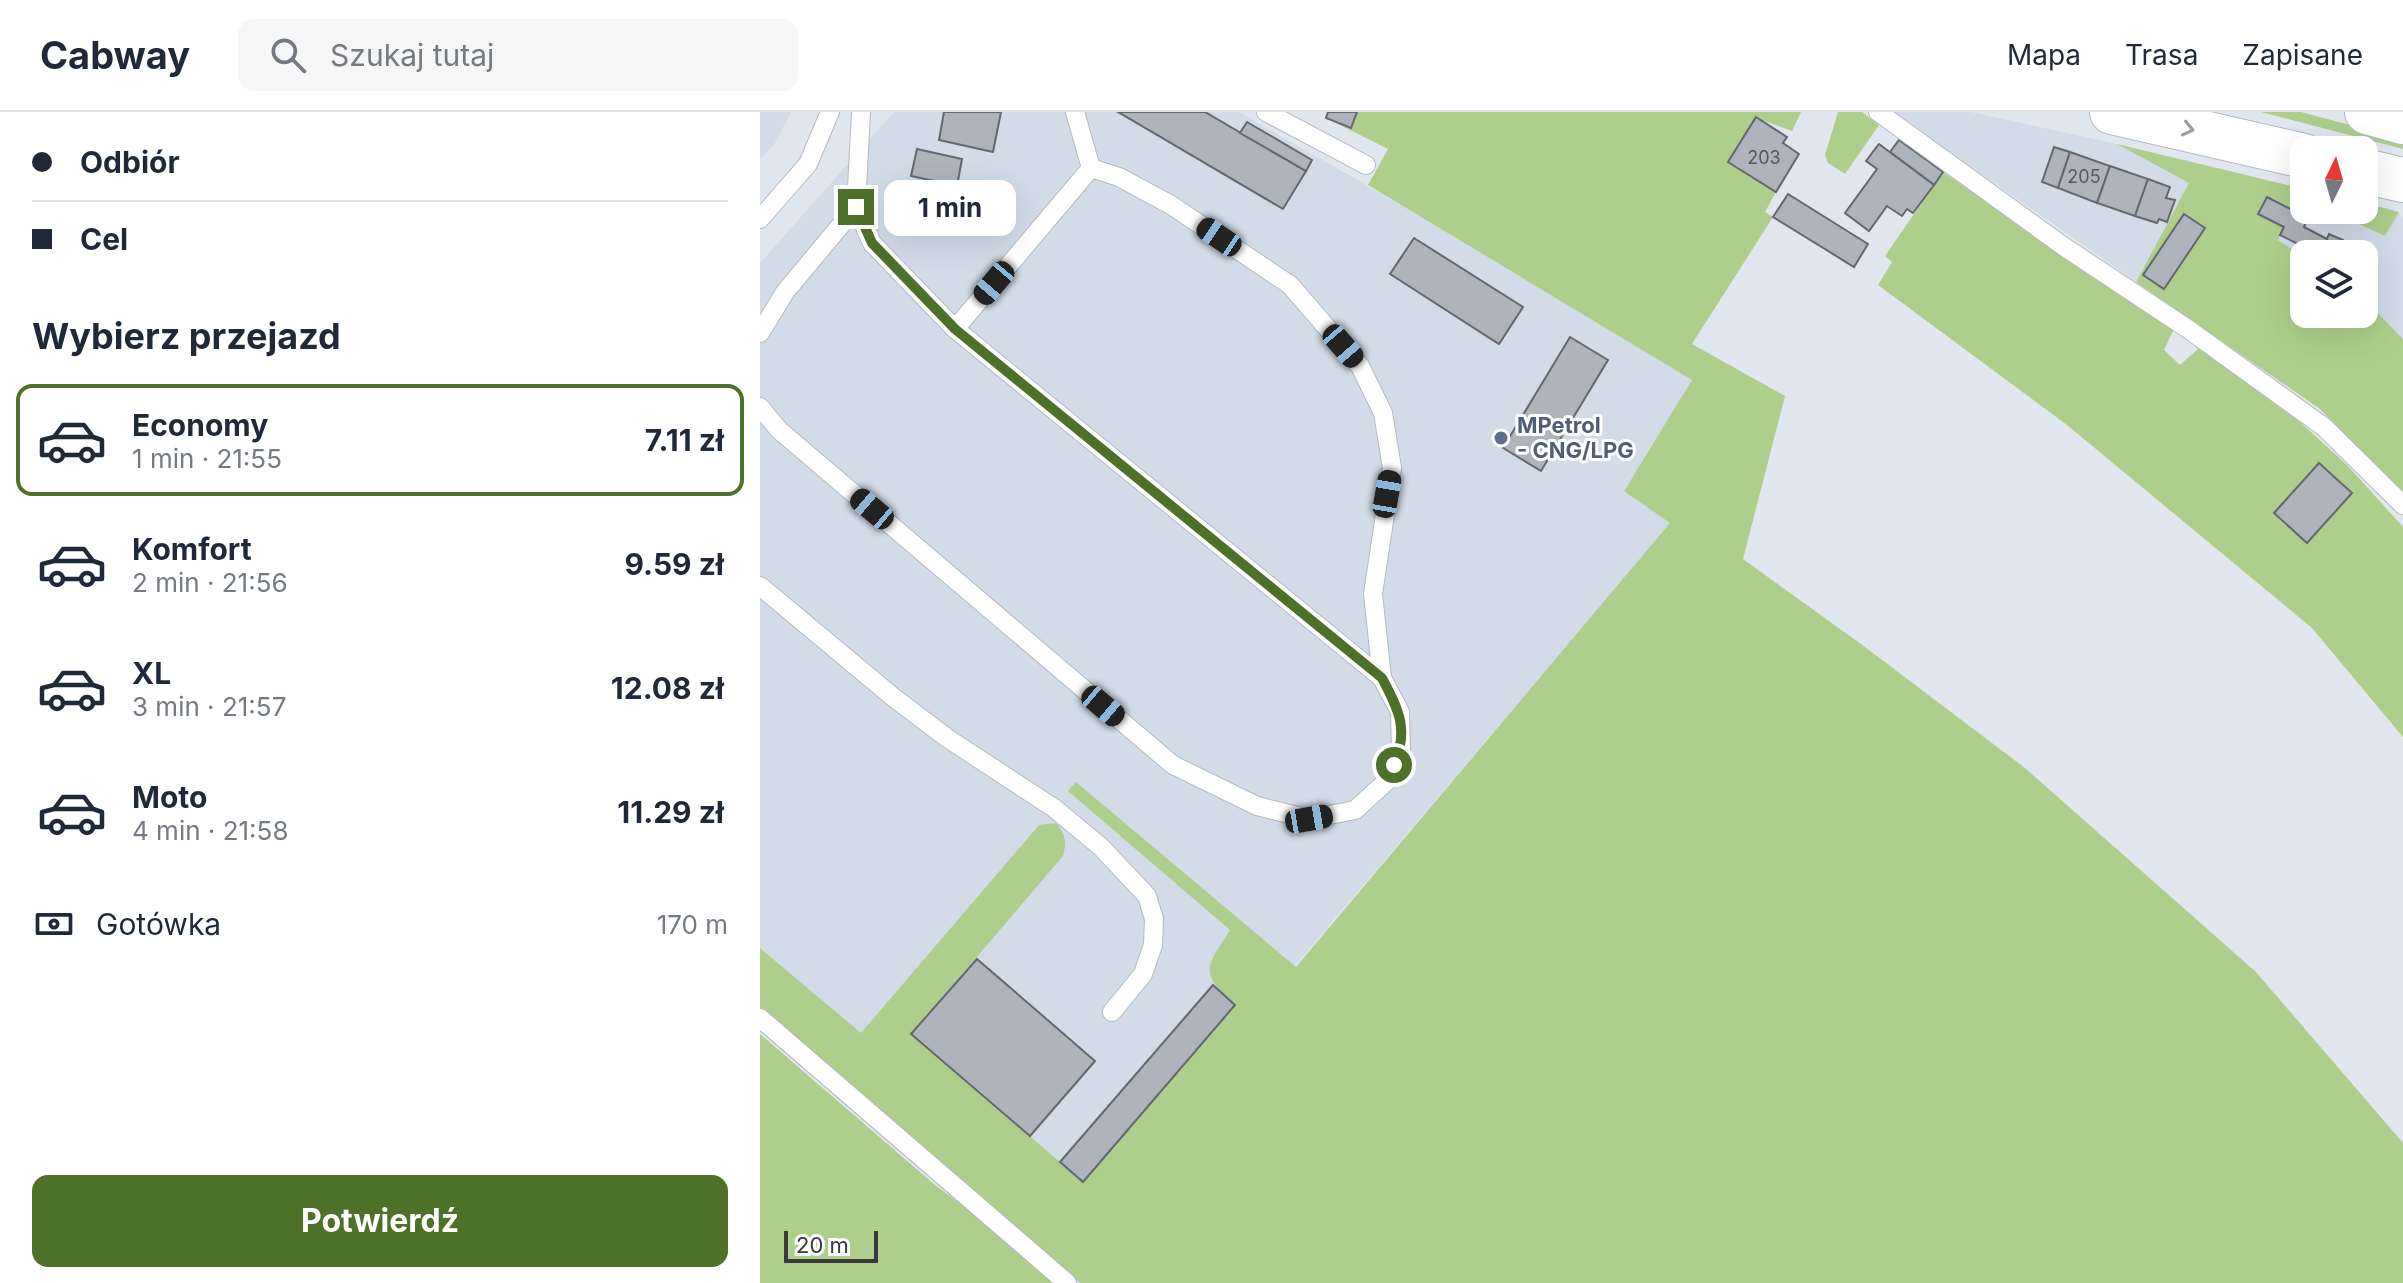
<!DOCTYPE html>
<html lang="pl">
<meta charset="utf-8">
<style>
:root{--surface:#fff;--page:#f6f6f7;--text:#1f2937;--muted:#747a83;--line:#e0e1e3;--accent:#4e7129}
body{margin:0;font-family:Inter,sans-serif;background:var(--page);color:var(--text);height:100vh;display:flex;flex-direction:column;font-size:30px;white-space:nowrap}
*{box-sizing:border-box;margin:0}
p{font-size:26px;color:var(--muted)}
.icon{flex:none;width:44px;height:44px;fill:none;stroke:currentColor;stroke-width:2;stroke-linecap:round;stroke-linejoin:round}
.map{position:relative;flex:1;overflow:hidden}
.sheet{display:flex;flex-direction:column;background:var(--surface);width:760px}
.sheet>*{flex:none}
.hud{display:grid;align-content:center;height:176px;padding:0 32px;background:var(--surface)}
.needle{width:52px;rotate:5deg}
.buttons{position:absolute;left:1530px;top:24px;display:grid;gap:16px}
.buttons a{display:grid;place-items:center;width:88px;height:88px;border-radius:16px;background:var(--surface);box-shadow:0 8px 32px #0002;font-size:40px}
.scale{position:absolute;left:24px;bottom:20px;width:94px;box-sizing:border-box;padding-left:8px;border:4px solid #383a3d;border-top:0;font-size:22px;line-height:28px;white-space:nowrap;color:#383a3d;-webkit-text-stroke:6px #fff;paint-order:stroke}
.end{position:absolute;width:36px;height:36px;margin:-18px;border:10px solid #4e7129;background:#fff;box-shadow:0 0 0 4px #fff}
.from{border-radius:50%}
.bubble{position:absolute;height:56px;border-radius:16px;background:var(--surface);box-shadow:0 8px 32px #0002;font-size:26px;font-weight:700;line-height:56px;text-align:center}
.car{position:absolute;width:24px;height:48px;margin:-24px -12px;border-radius:10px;box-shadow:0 0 6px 2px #0007;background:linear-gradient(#222 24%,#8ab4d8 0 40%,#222 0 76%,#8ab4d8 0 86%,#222 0)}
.hud b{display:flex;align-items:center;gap:28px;height:76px;font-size:30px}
.hud b+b{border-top:2px solid var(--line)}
.hud i{width:20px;height:20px;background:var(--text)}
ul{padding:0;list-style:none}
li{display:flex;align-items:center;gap:24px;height:112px;margin:0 16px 12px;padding:0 16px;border:4px solid transparent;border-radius:16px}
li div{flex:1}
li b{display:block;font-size:30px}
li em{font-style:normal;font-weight:700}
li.current{border-color:var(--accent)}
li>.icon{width:72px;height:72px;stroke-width:1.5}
h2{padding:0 32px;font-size:36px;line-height:96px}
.pay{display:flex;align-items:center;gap:20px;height:88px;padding:0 32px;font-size:30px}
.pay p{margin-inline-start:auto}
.cta{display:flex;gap:16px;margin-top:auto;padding:16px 32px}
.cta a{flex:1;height:92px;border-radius:16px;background:var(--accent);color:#fff;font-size:32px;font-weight:700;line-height:92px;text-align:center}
header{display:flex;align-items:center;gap:48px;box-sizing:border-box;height:112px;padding:0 40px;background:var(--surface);border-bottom:2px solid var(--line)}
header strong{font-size:38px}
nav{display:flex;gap:44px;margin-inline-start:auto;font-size:28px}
.search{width:560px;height:72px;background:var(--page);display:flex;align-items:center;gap:20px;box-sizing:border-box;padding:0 28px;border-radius:16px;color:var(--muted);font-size:30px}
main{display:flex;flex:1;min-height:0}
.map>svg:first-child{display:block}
</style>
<header>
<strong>Cabway</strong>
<div class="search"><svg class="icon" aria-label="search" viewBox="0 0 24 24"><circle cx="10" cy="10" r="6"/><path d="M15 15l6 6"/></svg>Szukaj tutaj</div>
<nav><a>Mapa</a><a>Trasa</a><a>Zapisane</a></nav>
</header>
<main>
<section class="sheet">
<div class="hud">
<b><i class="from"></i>Odbiór</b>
<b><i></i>Cel</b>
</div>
<h2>Wybierz przejazd</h2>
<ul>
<li class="current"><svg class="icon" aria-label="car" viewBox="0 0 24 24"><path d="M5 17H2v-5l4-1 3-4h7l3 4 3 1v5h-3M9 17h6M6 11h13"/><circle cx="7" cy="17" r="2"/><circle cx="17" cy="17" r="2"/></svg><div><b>Economy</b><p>1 min · 21:55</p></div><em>7.11 zł</em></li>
<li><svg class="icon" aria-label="car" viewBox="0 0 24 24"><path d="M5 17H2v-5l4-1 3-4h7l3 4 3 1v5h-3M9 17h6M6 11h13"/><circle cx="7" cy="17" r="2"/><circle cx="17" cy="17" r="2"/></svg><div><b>Komfort</b><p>2 min · 21:56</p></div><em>9.59 zł</em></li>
<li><svg class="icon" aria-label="car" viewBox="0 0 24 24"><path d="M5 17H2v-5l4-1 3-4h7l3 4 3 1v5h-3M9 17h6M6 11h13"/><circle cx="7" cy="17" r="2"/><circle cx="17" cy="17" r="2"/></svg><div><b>XL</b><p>3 min · 21:57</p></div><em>12.08 zł</em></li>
<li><svg class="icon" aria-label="car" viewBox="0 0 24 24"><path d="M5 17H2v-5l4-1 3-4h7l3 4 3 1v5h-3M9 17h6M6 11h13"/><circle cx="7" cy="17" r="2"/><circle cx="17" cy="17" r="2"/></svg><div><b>Moto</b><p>4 min · 21:58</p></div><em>11.29 zł</em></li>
</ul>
<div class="pay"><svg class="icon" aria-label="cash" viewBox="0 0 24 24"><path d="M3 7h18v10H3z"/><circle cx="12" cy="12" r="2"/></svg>Gotówka<p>170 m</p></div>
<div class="cta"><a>Potwierdź</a></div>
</section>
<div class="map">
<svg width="1643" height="1171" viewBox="0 0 1643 1171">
<rect width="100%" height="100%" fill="#e1e7ee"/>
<g fill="#d2dce9">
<polygon points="0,0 31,0 15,31 0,48"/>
<polygon points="134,0 479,0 665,107 933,268 864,378 911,411 313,1115 0,850 0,151"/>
<polygon points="1133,0 1211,0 1357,32 1544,77 1544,98 1604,98 1604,91 1639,100 1643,108 1643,227 1604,187 1604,142 1544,142 1544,145 1430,71 1376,170"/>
</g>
<g fill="#adcf8b">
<path d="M597 0H1041L1032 19 996 6 968 50 1016 80 1005 100 1013 105 932 232 1025 284 983 447 1105 535 1265 656 1496 860 1643 1031V1171H320L0 896V836L101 921 279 713 296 711C306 723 307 729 303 744L151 922 323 1070 475 893C438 860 446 856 470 818L308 679 316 670 536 855 910 411 864 379 932 268 608 73 628 37 566 6Z"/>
<polygon points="1078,0 1102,0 1119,13 1085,62 1068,51 1065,43"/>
<polygon points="1501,0 1541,0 1643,27 1643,37"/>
<polygon points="1357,32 1544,77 1544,98 1551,98 1548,106 1507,85 1498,102 1524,115 1518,128 1544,145 1544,202 1604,202 1604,187 1643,227 1643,382 1560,297 1376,170 1429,71"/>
<polygon points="1183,60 1409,213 1414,217 1404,238 1420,253 1439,236 1541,311 1587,353 1643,415 1643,625 1552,516 1307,313 1118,173 1132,150 1125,144"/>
<polygon points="1604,91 1639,100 1625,124 1569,98 1604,98"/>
<polygon points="0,922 175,1073 222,1108 294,1171 0,1171"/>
</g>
<g fill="#aeb4bb" stroke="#64686f" stroke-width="2">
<polygon points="184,0 241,0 233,40 179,28"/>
<polygon points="358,0 445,0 546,59 523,97"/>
<polygon points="568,0 597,0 591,16 566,6"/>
<polygon points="996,5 1027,25 1023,31 1039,42 1016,80 968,50"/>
<polygon points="487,10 552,48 546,59 480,21"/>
<polygon points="1139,28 1183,60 1174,73 1130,40"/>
<polygon points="1119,32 1174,73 1153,101 1147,97 1142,104 1127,94 1109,119 1085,101 1117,57 1106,49"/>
<polygon points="1294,35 1310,40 1298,76 1282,70"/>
<polygon points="157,37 202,47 197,74 151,64"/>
<polygon points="1310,40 1350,54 1337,91 1298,76"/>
<polygon points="1350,54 1388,67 1375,104 1337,91"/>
<polygon points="1388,67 1410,75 1406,86 1415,88 1407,110 1399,107 1397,111 1375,104"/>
<polygon points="1028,82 1108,132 1094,155 1013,105"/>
<polygon points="1507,85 1548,106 1544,115 1567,127 1569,122 1583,128 1576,142 1558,142 1520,123 1524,115 1498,102"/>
<polygon points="1424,102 1445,116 1404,177 1383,163"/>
<polygon points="654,126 763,195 739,232 630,162"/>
<polygon points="810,225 848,248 781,359 743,336"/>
<polygon points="1559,351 1592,381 1547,431 1514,401"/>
<polygon points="217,847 335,949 270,1024 151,922"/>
<polygon points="453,873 475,893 323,1070 300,1050"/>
</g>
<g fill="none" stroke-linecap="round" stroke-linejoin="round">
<defs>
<g id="service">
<polyline points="315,0 331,56"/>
<polyline points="506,0 606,53"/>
<polyline points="1118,0 1303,134 1428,217 1564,315 1643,393"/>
<polyline points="0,107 48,52 70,0"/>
<polyline points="195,217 331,56 359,65 411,93 530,173 600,254 623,301 632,356 613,482 622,566"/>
<polyline points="0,221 25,180 96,95"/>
<polyline points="0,295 19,318 413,653 497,694 549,707 595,698 627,669 641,638 640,600 622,566 195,217 112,131 96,95 101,0"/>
<polyline points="0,474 133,585 187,626 294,696 341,735 387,784 394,807 393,833 383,862 352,900"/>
<polyline points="0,906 307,1171"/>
</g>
<g id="primary">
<polyline points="1352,0 1544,44"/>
<polyline points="1607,0 1643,10"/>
<polyline points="1604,59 1643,68"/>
</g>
</defs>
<use href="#service" stroke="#b4b9c0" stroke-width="20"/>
<use href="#primary" stroke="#b4b9c0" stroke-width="46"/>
<use href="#service" stroke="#fff" stroke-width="18"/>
<use href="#primary" stroke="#fff" stroke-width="44"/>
</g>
<defs><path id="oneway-chevron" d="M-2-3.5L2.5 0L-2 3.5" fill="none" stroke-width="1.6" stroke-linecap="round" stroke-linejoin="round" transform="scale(2)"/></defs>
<use stroke="#9c9c9e" href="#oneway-chevron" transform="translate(1428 17) rotate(13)"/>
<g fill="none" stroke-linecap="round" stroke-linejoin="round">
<path stroke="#4e7129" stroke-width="10" d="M96 95 112 131 195 217 622 566C639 598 649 618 634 653"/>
</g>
<circle fill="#5c6f8a" stroke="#fff" stroke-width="3" cx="741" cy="326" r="8"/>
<g text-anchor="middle" stroke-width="6" stroke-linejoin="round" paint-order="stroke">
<g font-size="18" fill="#56585c">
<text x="1004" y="52">203</text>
<text x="1324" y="71">205</text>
</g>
<g font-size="22" font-weight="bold" fill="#4e5e75" stroke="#fff" text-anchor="start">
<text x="757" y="321">MPetrol<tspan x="757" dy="25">- CNG/LPG</tspan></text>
</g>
</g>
</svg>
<div class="buttons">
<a><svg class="needle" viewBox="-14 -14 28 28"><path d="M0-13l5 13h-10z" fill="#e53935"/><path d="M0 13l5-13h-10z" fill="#747a83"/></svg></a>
<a><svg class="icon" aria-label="layers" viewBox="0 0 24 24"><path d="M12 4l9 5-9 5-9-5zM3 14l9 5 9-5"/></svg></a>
</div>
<div class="scale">20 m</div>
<i class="end from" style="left:634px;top:653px"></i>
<i class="end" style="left:96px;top:95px"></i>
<div class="bubble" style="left:124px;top:68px;width:132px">1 min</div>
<i class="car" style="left:459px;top:125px;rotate:304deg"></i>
<i class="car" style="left:234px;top:171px;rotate:220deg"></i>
<i class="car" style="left:583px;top:234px;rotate:139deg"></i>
<i class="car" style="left:627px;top:382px;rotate:10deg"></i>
<i class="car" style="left:112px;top:397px;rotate:310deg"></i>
<i class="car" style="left:343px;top:594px;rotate:130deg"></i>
<i class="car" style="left:549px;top:707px;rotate:80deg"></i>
</div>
</main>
